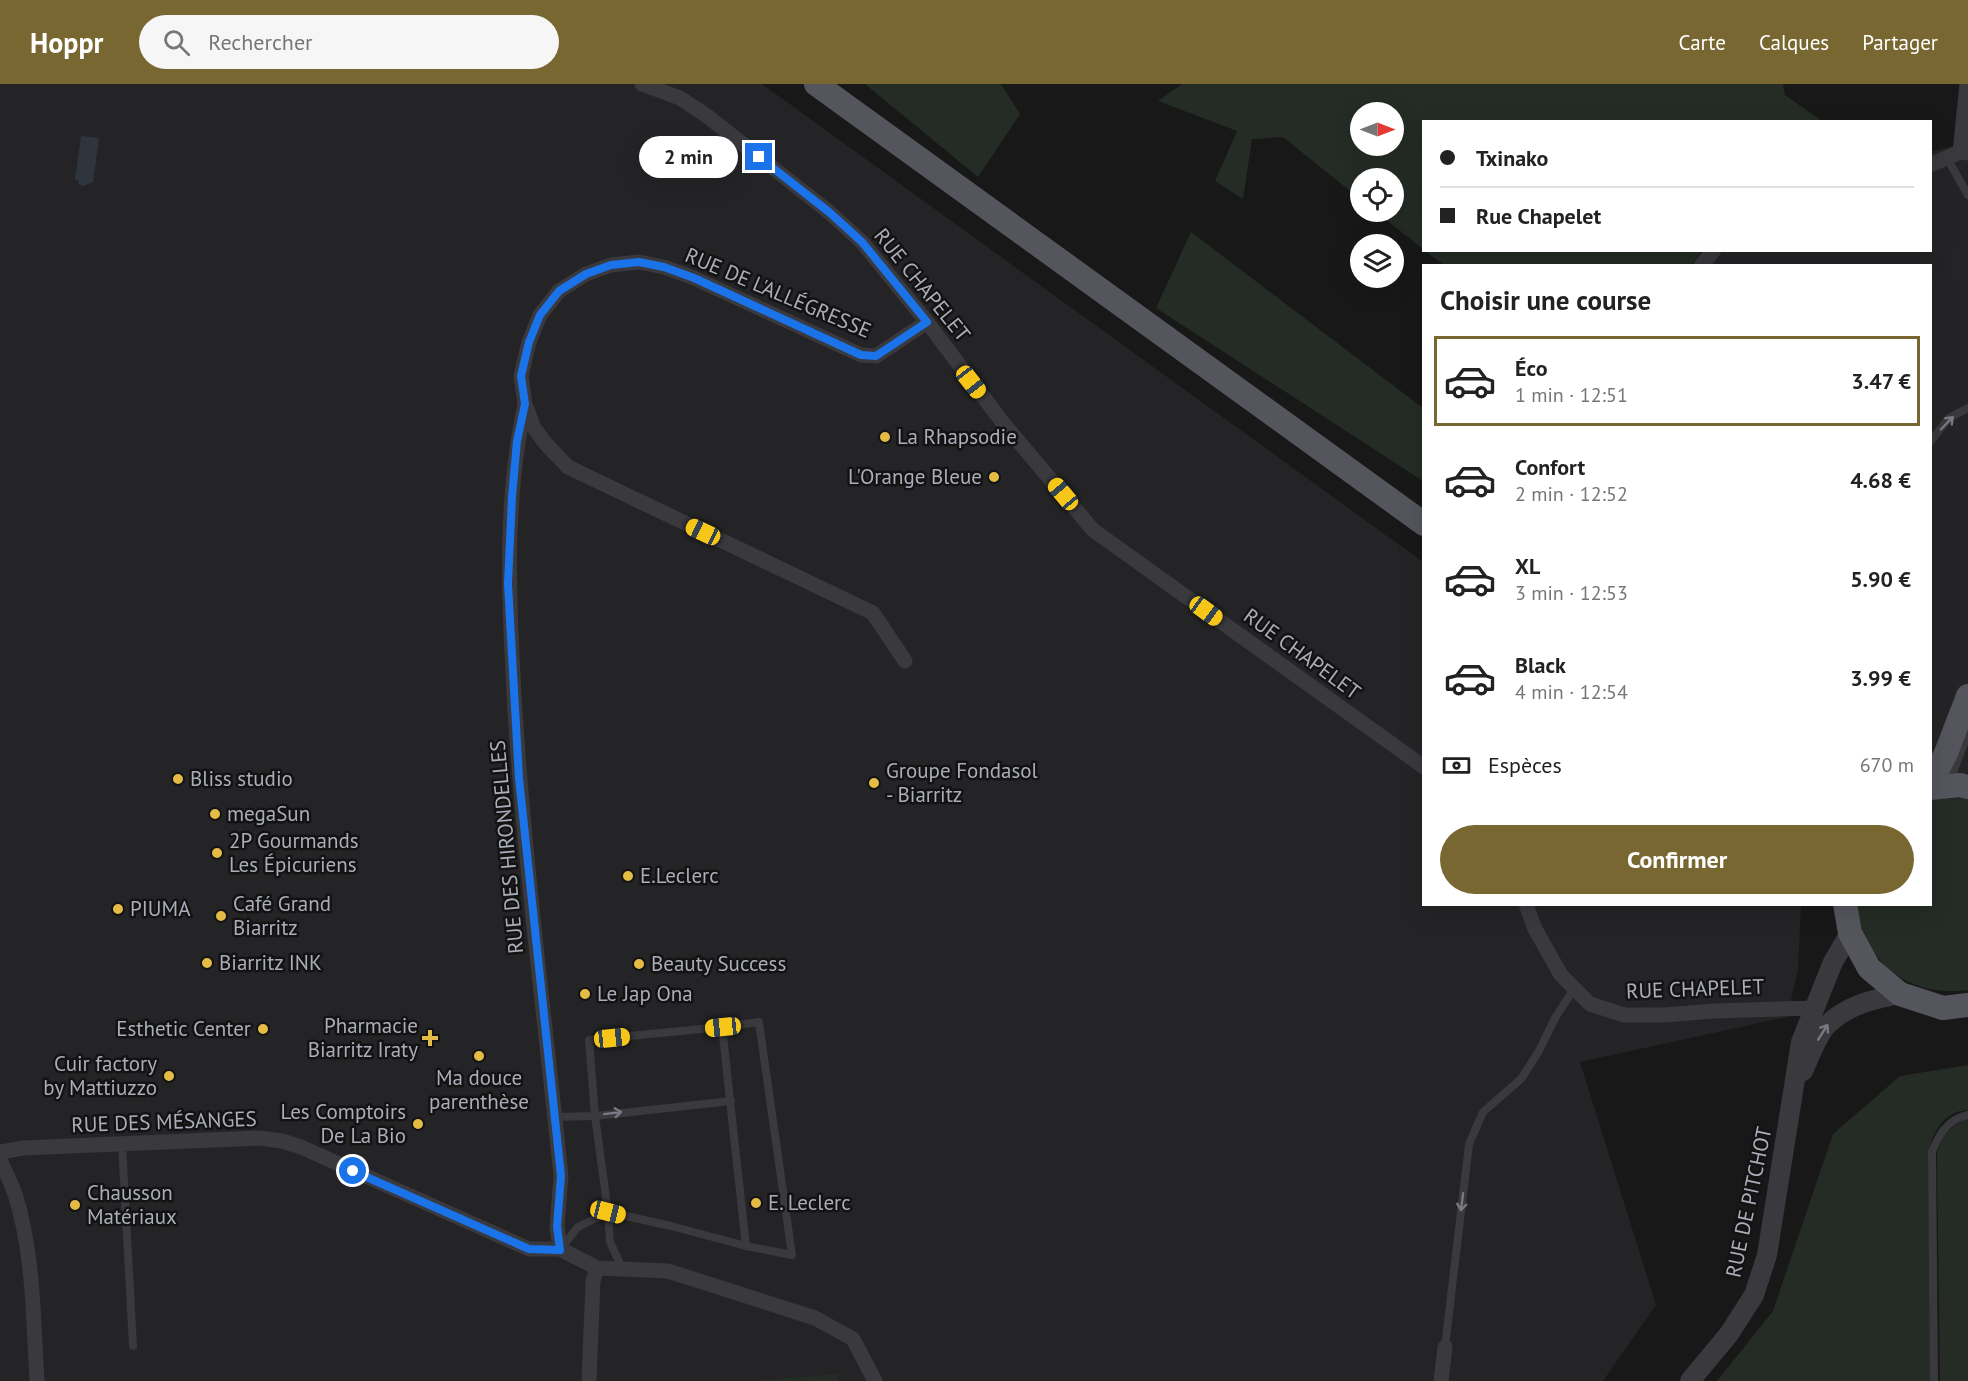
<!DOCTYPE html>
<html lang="fr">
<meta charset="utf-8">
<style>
:root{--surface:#fff;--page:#f6f6f6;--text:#222;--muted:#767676;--line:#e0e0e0;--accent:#796732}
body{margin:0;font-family:"PT Sans",sans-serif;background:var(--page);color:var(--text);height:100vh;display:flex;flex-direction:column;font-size:22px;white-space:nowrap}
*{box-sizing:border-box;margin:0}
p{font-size:20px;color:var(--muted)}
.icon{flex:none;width:33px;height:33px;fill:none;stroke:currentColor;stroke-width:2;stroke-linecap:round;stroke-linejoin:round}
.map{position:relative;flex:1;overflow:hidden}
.drawer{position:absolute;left:1422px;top:180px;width:510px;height:642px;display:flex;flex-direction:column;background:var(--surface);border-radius:0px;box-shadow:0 6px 24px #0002}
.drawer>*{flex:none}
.guide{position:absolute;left:1422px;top:36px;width:510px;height:132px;border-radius:0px;box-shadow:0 6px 24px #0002;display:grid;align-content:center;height:132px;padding:0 18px;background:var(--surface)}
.needle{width:39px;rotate:90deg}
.buttons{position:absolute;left:1350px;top:18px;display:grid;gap:12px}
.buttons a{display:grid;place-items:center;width:54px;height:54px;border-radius:50%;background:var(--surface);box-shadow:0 6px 24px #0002;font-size:30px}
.end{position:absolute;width:27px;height:27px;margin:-14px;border:8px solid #1a73e8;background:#fff;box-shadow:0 0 0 3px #fff}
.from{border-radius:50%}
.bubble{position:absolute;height:42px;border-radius:21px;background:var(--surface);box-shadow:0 6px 24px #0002;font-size:20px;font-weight:800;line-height:42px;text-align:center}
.car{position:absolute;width:18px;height:36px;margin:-18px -9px;border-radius:8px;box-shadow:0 0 4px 2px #0007;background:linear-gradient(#f5c518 24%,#345 0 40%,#f5c518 0 76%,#345 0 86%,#f5c518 0)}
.guide b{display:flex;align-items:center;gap:21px;height:57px;font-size:22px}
.guide b+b{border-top:2px solid var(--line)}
.guide i{width:15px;height:15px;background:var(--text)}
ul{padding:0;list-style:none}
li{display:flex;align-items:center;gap:18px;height:90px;margin:0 12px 9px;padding:0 6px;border:3px solid transparent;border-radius:0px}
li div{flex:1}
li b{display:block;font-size:22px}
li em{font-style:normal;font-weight:800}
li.current{border-color:var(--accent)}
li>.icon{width:54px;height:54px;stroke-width:1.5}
h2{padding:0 18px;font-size:27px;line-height:72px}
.pay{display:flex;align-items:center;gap:15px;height:66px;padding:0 18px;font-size:22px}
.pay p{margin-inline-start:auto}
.action{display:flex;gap:12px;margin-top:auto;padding:12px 18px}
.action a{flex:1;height:69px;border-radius:36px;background:var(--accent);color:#fff;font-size:24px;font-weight:800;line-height:69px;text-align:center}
header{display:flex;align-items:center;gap:36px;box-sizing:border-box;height:84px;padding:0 30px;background:var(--accent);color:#fff}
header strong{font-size:28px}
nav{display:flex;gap:33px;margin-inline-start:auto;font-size:21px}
.search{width:420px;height:54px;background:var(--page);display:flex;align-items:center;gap:15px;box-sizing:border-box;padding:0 21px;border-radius:33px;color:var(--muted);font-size:22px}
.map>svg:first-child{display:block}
</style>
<header>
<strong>Hoppr</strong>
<div class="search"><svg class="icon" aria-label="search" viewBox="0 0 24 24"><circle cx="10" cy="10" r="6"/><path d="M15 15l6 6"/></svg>Rechercher</div>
<nav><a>Carte</a><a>Calques</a><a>Partager</a></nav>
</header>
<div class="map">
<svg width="1968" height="1297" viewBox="0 0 1968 1297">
<rect width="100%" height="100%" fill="#181819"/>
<g fill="#242426">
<polygon points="0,0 762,0 1423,478 1424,820 1801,821 1798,886 1787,933 1580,978 1656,1221 1603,1297 0,1297"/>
<polygon points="1968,60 1968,759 1931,731 1930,182 1691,182 1701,167 1930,166 1931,67"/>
</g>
<g fill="#242c25" fill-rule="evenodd">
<polygon points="865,0 1001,0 1020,30 978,93"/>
<path d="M1182 0H1783L1785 11 1822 37 1424 38 1423 165 1376 128H1394V94H1360V115L1283 53 1252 55 1243 115 1215 97 1237 47 1158 17ZM1394 28V62H1360V28Z"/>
<polygon points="1191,148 1423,324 1423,397 1156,224"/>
<polygon points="1425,167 1701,167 1691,182 1444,181"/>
<path d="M1935 715H1968V906C1909 914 1864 879 1856 821L1930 820 1931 716Z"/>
<path d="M1968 981V1026C1943 1027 1932 1050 1928 1070L1932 1297H1717L1773 1227 1833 1050 1900 992Z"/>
<path d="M1968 1034V1297H1940L1937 1070C1942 1050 1949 1044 1968 1034Z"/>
<polygon points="838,1290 839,1297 762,1297 762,1296"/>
</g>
<polygon fill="#2f353d" points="81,52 99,54 93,98 83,102 79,100 78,96 75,96"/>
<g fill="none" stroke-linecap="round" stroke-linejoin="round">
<g stroke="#39393e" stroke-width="8">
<polyline points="1947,74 1968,111"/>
<polyline points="1930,358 1949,334 1968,324"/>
<polyline points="1949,698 1968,650"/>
<polygon points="722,943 746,1162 671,1142 608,1128 595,1032 589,956"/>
<polyline points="722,943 759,938 792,1171 746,1162"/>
<polyline points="555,1033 595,1032 731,1017"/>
<polyline points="122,1060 133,1262"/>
<polyline points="561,1164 578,1143 608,1128 610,1158 622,1184"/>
<polyline points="1445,1263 1469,1060 1483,1028 1521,995 1539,967 1555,934 1574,905"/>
<path d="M1934 1297 1932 1068C1939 1050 1948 1035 1968 1031"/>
</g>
<g stroke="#39393e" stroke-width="15">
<polyline points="642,0 680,14 707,32 829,128 862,158 927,238 1003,339 1093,446 1424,683"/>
<polyline points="1960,68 1967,0"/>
<polyline points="1930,81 1960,68 1968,69"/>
<polyline points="1701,182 1714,166"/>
<path d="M525 320C503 421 509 525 515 627 525 782 545 937 561 1092L557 1142 560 1165"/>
<polyline points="905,577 873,529 568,383 546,360 534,344 525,320 521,292 529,258 540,231 559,207 586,190 611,181 639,178 664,183 694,194 861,271 876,272 927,238"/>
<polyline points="1526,820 1535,845 1561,891 1590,920 1624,931 1665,931 1714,927 1815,924"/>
<polyline points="0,1068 23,1064 259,1054 282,1057 301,1063 529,1165 560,1165 597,1184 668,1187 815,1234 853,1255 875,1297"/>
<path d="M0 1076C5 1087 11 1099 15 1110 34 1170 33 1235 37 1297"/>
<polyline points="589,1297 593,1197 597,1184"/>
<polyline points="1441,1297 1445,1263"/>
</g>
<g stroke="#39393e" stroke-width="20">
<path d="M1803 987C1809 974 1818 950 1827 941 1847 921 1874 915 1900 910"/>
<polyline points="1690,1297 1729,1250 1754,1211 1767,1171 1801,958 1833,878 1850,849"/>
</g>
<g stroke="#55565d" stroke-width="24">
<polyline points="816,0 1424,440"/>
<polyline points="1930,701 1946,669 1968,612"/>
<polyline points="1930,704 1960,701 1968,703"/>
<polyline points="1845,820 1850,849 1869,884 1900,910 1943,924 1968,921"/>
</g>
</g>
<defs><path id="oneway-shaft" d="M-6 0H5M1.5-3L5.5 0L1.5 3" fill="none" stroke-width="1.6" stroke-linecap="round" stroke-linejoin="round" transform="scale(1.5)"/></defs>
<g stroke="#787981">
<use href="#oneway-shaft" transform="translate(1947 339) rotate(-46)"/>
<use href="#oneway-shaft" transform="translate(1823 948) rotate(-58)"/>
<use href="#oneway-shaft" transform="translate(613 1029) rotate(-7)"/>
<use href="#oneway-shaft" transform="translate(1462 1118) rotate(97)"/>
</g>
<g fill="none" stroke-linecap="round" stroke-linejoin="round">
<polyline stroke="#1a73e8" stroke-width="8" points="353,1087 529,1165 560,1166 557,1142 561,1092 519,694 508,500 512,413 517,357 525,320 521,292 529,258 540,231 559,207 586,190 611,181 639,178 664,183 694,194 861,271 876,272 927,238 862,158 829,128 759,73"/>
</g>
<g fill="#e4bc45" stroke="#131314" stroke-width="2">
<circle cx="885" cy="353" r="6"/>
<circle cx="994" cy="393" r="6"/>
<circle cx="178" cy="695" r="6"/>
<circle cx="874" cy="699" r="6"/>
<circle cx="215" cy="730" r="6"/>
<circle cx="217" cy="769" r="6"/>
<circle cx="628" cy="792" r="6"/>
<circle cx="118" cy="825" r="6"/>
<circle cx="221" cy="832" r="6"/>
<circle cx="207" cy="879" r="6"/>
<circle cx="639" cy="880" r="6"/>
<circle cx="585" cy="910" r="6"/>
<circle cx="263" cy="945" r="6"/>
<path d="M427 945h6v6h6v6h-6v6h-6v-6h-6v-6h6z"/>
<circle cx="479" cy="972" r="6"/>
<circle cx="169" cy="992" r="6"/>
<circle cx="418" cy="1040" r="6"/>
<circle cx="756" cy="1119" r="6"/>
<circle cx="75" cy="1121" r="6"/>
</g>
<g text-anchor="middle" stroke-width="5" stroke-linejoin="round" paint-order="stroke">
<g font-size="21" fill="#abaeb8" stroke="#131314">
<text transform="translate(922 201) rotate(51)" y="7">RUE CHAPELET</text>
<text transform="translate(778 209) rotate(23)" y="7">RUE DE L'ALLÉGRESSE</text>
<text transform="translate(1302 570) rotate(36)" y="7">RUE CHAPELET</text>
<text transform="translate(507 763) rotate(-95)" y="7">RUE DES HIRONDELLES</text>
<text transform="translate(1695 905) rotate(-2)" y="7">RUE CHAPELET</text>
<text transform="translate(164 1038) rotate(-2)" y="7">RUE DES MÉSANGES</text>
<text transform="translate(1749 1118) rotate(-78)" y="7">RUE DE PITCHOT</text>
</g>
<g font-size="21" fill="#abaeb8" stroke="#131314" text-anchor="start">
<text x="897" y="360">La Rhapsodie</text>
<text x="982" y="400" text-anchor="end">L'Orange Bleue</text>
<text x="886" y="694">Groupe Fondasol<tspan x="886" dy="24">- Biarritz</tspan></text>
<text x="190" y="702">Bliss studio</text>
<text x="227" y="737">megaSun</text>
<text x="229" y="764">2P Gourmands<tspan x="229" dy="24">Les Épicuriens</tspan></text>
<text x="640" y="799">E.Leclerc</text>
<text x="233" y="827">Café Grand<tspan x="233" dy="24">Biarritz</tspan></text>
<text x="130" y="832">PIUMA</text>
<text x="219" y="886">Biarritz INK</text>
<text x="651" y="887">Beauty Success</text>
<text x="597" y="917">Le Jap Ona</text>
<text x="418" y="949" text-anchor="end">Pharmacie<tspan x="418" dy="24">Biarritz Iraty</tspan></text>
<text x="251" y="952" text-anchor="end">Esthetic Center</text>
<text x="157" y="987" text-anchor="end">Cuir factory<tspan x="157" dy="24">by Mattiuzzo</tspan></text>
<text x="479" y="1001" text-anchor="middle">Ma douce<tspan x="479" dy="24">parenthèse</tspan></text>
<text x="406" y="1035" text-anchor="end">Les Comptoirs<tspan x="406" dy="24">De La Bio</tspan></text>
<text x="87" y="1116">Chausson<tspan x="87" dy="24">Matériaux</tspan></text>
<text x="768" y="1126">E. Leclerc</text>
</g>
</g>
</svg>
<div class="buttons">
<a><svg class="needle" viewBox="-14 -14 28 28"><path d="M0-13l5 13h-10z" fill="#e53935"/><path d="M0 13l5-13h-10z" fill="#767676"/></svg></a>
<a><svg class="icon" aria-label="locate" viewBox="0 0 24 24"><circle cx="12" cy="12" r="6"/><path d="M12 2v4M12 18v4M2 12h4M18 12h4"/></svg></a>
<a><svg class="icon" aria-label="layers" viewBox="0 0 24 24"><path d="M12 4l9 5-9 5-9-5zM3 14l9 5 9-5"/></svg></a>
</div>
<i class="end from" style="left:353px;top:1087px"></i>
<i class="end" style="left:759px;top:73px"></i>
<div class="bubble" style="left:639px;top:52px;width:99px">2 min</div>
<i class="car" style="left:971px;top:298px;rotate:142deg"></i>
<i class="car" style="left:1063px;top:410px;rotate:320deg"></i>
<i class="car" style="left:703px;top:448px;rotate:295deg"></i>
<i class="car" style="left:1206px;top:527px;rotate:126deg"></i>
<i class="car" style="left:723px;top:943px;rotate:264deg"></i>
<i class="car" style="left:612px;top:954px;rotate:84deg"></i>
<i class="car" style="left:608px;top:1128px;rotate:104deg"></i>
<div class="guide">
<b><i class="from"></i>Txinako</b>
<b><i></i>Rue Chapelet</b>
</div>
<section class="drawer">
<h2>Choisir une course</h2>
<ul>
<li class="current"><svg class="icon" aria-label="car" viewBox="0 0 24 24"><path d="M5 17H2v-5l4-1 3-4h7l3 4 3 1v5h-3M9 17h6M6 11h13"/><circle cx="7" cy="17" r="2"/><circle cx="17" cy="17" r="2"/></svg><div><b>Éco</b><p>1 min · 12:51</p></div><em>3.47 €</em></li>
<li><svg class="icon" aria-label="car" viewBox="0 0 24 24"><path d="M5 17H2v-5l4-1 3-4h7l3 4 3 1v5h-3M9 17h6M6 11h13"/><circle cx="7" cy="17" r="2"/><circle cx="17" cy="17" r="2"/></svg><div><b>Confort</b><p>2 min · 12:52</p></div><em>4.68 €</em></li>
<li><svg class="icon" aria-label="car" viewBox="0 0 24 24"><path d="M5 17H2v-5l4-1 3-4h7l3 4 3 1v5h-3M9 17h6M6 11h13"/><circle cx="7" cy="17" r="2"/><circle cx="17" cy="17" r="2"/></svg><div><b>XL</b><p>3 min · 12:53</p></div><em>5.90 €</em></li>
<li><svg class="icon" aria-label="car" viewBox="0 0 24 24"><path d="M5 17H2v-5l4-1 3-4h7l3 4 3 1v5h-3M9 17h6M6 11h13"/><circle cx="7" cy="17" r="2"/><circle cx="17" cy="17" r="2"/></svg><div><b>Black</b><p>4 min · 12:54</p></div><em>3.99 €</em></li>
</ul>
<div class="pay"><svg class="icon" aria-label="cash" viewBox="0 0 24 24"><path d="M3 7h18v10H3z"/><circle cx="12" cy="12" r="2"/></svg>Espèces<p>670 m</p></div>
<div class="action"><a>Confirmer</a></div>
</section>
</div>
